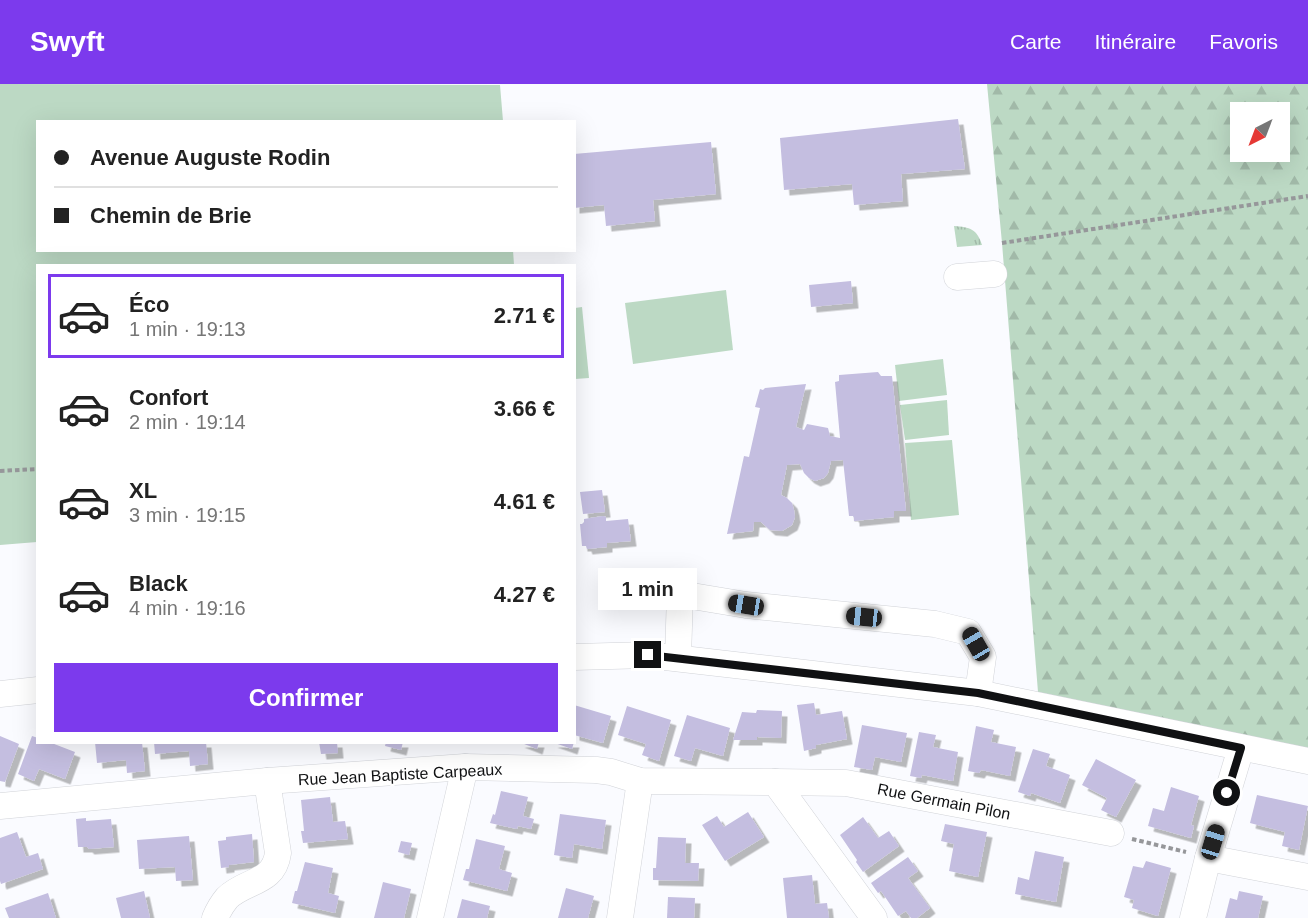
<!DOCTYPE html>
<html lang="fr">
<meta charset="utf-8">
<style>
:root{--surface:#fff;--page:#f2f2f2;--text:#222;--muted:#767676;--line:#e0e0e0;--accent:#7c3aed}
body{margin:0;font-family:Helvetica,sans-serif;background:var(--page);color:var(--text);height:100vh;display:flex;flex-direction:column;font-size:22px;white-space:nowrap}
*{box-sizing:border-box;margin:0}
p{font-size:20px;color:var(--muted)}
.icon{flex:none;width:33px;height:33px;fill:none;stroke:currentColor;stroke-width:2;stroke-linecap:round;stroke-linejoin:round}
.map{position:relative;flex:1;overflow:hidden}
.details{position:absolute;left:36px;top:180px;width:540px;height:480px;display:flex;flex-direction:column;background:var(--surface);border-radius:0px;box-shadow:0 6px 24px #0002}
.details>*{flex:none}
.hud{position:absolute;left:36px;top:36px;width:540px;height:132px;border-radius:0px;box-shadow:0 6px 24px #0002;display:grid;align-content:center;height:132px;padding:0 18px;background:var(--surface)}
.needle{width:39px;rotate:222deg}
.controls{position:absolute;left:1230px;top:18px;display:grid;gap:12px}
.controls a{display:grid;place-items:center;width:60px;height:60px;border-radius:0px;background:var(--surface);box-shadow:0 6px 24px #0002;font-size:30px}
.end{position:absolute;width:27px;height:27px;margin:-14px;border:8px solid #101113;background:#fff;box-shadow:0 0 0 3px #fff}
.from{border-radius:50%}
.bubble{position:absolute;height:42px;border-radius:0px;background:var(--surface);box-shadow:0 6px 24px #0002;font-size:20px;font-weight:600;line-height:42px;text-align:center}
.car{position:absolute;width:18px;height:36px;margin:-18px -9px;border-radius:8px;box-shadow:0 0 4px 2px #0007;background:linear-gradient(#222 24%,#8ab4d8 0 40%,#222 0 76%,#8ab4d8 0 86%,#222 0)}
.hud b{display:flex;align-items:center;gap:21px;height:57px;font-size:22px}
.hud b+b{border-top:2px solid var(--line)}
.hud i{width:15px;height:15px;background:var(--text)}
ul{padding:10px 0 0;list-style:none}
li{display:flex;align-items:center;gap:18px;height:84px;margin:0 12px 9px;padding:0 6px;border:3px solid transparent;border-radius:0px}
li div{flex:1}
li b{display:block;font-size:22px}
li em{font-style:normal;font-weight:600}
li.selected{border-color:var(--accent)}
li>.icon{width:54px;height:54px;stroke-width:1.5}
.action{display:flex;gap:12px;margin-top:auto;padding:12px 18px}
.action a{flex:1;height:69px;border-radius:0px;background:var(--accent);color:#fff;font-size:24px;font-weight:600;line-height:69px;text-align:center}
header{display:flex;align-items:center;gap:36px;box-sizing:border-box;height:84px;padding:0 30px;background:var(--accent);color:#fff}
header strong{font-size:28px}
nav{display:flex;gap:33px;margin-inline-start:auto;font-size:21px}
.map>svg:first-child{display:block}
</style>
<header>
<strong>Swyft</strong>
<nav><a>Carte</a><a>Itinéraire</a><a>Favoris</a></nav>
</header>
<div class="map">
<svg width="1308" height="834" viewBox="0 0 1308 834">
<defs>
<pattern id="grass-tufts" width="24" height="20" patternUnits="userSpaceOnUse" patternTransform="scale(1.5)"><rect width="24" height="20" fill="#bcd9c4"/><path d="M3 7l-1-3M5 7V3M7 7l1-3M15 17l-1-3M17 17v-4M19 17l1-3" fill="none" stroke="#a1b9a8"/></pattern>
<pattern id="forest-firs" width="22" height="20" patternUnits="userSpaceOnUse" patternTransform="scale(1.5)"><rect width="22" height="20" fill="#bcd9c4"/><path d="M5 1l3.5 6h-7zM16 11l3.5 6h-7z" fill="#a1b9a8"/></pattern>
<filter id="shadow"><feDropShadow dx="5.5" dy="5.5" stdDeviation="0" flood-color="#0004"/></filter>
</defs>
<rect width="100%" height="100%" fill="#fafbff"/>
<path fill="url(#grass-tufts)" d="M954 142C970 143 977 145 982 161L957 163Z"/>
<path fill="url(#forest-firs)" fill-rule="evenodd" d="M987 0H1308V664L1038 608 1002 159ZM1240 28H1280V68H1240Z"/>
<g fill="#bcd9c4">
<polygon points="0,0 500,1 503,37 38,38 38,166 513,166 514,181 38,182 37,458 0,461"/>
<polygon points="726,206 733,266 633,280 625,219"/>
<polygon points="582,223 589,294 575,295 575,224"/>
<polygon points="943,275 947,311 899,317 895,281"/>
<polygon points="947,316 949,351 905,356 900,321"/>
<polygon points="952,356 959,431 911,436 905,359"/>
</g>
<g fill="#c4bee0" filter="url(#shadow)">
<polygon points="958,35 965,85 901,90 903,117 854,121 852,100 784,106 780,54"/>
<polygon points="711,58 716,110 653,116 655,137 606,142 604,121 574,124 574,70"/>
<polygon points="851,197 853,219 811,223 809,201"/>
<polygon points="878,288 881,292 892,292 906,427 894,427 894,433 854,437 854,434 853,432 849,432 843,376 831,377 828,389 824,394 815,397 809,394 804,389 800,380 787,381 781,411 787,414 792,419 794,426 795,433 792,441 782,447 770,446 761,438 754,438 753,447 727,450 744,372 749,373 760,324 755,323 760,305 763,306 765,304 806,300 796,343 804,346 807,340 828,344 830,352 840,354 835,298 839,297 839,291"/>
<polygon points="602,406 605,428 583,430 580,408"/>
<polygon points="603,432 606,433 606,437 628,435 631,457 607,459 607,463 587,465 586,462 582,462 580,440 582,440 584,438 584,435"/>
<polygon points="814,619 816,631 842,627 847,655 816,661 816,664 804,667 797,621"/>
<polygon points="574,621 611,632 603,659 574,651"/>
<polygon points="627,622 671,636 659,677 642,671 646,660 618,651"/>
<polygon points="757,626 782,627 781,654 757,653 757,656 733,656 742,628 756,629"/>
<polygon points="687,631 730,644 723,672 695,664 691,677 674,672"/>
<polygon points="862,641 907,649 901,678 875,673 872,686 854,683"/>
<polygon points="976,642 994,646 991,658 1016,663 1010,692 981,686 979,689 968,687"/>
<polygon points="919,648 936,651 933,663 958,668 953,697 922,691 921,694 910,692"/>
<polygon points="0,652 19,660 5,698 0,697"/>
<polygon points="32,652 38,654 38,658 49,658 75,668 65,695 39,685 34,697 18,690"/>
<polygon points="95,658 142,658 145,687 127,689 126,676 97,679"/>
<polygon points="154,658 206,658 208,680 190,682 189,667 155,670"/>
<polygon points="319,658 337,658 338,669 321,670"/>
<polygon points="386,658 403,658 401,666 385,662"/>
<polygon points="519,658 539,658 537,665"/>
<polygon points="552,658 574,658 572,665"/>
<polygon points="1033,665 1050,670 1046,682 1070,691 1060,719 1031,709 1030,712 1018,708"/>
<polygon points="1096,675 1136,696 1116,733 1101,726 1107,714 1082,701"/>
<polygon points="1171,703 1199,712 1191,741 1194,742 1191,754 1148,742 1153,724 1164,727"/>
<polygon points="501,707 528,713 523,732 534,735 531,745 518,742 517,745 490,739 493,730 495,731"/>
<polygon points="1257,711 1308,722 1299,766 1282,762 1285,748 1250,739"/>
<polygon points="330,713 333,738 345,737 348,755 303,759 301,747 304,747 301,716"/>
<polygon points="748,728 764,753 725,777 702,741 717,732 724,743"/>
<polygon points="560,730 606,736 602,765 574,760 572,774 554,771"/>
<polygon points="863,733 878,754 889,747 899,762 863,788 856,778 857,776 840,751"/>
<polygon points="86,734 86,737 111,735 114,763 89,765 87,763 78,763 76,735"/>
<polygon points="945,740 987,748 978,793 949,787 954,760 941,757"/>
<polygon points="17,748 26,773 38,769 43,785 1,800 0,797 0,754"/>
<polygon points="252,750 254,778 229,781 229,783 221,784 218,757 226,756 226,753"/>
<polygon points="189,752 193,796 176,797 175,783 139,785 137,756"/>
<polygon points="658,753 686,754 685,779 699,779 698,797 653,796 653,784 656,784"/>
<polygon points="476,755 505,762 499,785 512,789 507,807 463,796 466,785 469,785"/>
<polygon points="401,757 412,759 409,771 398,768"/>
<polygon points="1035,767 1064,773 1056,818 1015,810 1018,793 1029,796"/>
<polygon points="908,773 918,787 908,794 930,824 917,834 911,834 906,827 898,832 881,807 878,809 871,799"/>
<polygon points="1146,777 1171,784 1158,832 1132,824 1134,816 1124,813 1133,782 1143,784"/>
<polygon points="305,778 333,784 328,809 339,812 335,829 292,819 295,807 297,807"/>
<polygon points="812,791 815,820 827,819 829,834 787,834 783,794"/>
<polygon points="383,798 411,805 404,834 374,834"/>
<polygon points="566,804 594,812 588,834 558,834"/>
<polygon points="144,807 150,834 121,834 116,814"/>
<polygon points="1239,807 1263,812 1258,834 1225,834 1230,814 1237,816"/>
<polygon points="48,809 56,834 9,834 5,824"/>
<polygon points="668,813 695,814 694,834 667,834"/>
<polygon points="462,815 490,822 487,834 457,834"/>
</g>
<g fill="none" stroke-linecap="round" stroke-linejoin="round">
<defs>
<g id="minor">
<polyline points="957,193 994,190"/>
<polyline points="574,573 648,571 978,609 1308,677"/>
<polyline points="678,574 680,510 746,521 935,540 968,548 983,573 978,609"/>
<polyline points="0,610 38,606"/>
<polyline points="775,698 846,699 1111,749"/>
<polyline points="0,722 267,697 465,683 596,686 611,688 640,697 775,698 874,834"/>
<polyline points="1208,774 1308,793"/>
<path d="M215 834C218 827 222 820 227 814 245 796 274 800 278 769L267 697"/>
<polyline points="430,834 465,683"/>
<polyline points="620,834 640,697"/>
<polyline points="1193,834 1208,774 1241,664"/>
</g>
</defs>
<use href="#minor" stroke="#d1d3d8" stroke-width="27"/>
<g stroke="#96979a" stroke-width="4" stroke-dasharray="4.5 3" stroke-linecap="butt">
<polyline points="1002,159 1308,112"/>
<polyline points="0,387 38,385"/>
<polyline points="1132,755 1186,768"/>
</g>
<use href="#minor" stroke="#fff" stroke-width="26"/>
</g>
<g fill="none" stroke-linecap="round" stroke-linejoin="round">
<polyline stroke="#101113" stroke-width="8" points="648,571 978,609 1241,664 1227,709"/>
</g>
<g text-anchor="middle" stroke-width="4.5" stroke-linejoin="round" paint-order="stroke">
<g font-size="16" fill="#101113" stroke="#fff">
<text transform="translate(400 690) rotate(-3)" y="6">Rue Jean Baptiste Carpeaux</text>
<text transform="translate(944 717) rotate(11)" y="6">Rue Germain Pilon</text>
</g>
</g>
</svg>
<div class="controls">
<a><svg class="needle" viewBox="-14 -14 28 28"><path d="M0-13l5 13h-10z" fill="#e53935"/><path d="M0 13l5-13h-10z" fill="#767676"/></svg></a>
</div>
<i class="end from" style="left:1227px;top:709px"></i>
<i class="end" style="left:648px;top:571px"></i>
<div class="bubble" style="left:598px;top:484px;width:99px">1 min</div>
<i class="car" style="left:746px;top:521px;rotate:279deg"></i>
<i class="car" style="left:864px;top:533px;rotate:276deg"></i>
<i class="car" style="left:976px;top:560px;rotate:330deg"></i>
<i class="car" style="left:1213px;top:758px;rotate:17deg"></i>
<div class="hud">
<b><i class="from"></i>Avenue Auguste Rodin</b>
<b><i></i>Chemin de Brie</b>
</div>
<section class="details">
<ul>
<li class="selected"><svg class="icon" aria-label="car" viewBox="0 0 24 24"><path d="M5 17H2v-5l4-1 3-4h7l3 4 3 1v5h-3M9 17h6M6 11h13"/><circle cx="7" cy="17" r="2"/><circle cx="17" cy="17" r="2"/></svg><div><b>Éco</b><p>1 min · 19:13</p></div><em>2.71 €</em></li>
<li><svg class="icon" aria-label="car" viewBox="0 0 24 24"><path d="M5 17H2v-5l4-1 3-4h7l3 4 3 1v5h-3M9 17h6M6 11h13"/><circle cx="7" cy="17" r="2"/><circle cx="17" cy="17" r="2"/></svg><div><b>Confort</b><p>2 min · 19:14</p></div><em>3.66 €</em></li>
<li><svg class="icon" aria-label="car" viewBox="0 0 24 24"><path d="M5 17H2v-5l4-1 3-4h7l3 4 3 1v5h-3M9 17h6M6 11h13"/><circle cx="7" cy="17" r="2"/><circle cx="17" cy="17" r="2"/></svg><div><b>XL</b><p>3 min · 19:15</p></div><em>4.61 €</em></li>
<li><svg class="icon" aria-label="car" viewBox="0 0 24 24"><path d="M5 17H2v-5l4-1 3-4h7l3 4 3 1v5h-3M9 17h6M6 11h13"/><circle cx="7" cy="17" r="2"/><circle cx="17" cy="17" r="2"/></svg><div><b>Black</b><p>4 min · 19:16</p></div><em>4.27 €</em></li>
</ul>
<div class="action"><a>Confirmer</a></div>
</section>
</div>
